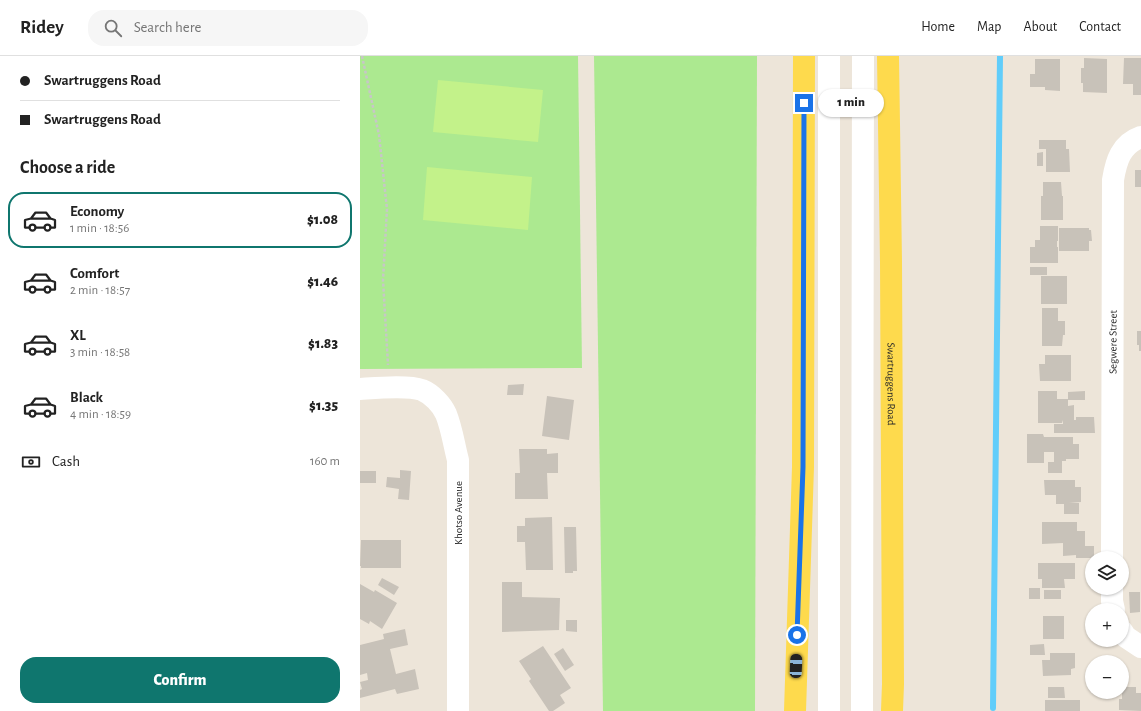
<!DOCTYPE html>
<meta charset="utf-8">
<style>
:root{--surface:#fff;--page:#f6f6f6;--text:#222;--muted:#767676;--line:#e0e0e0;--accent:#0f766e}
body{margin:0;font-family:"Alegreya Sans",sans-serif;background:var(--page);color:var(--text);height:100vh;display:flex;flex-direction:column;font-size:15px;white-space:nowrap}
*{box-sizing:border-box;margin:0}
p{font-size:13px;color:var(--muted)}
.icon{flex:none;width:22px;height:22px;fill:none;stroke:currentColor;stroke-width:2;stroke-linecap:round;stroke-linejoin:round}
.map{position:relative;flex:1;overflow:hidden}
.sheet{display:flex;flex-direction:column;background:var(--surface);width:360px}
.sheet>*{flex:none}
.hud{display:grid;align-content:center;height:88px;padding:0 20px;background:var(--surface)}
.buttons{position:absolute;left:725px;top:495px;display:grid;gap:8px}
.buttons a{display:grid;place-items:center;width:44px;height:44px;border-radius:50%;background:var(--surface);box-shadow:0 1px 3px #0004;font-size:20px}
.end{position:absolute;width:18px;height:18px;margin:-9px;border:5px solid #1a73e8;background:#fff;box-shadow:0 0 0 2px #fff}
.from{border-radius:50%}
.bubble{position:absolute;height:28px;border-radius:14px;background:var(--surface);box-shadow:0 1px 3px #0004;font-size:13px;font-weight:800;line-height:28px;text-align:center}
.car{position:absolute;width:12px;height:24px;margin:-12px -6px;border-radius:5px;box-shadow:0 0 3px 1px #0007;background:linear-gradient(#222 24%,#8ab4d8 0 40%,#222 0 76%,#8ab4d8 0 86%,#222 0)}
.hud b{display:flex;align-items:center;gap:14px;height:38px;font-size:15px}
.hud b+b{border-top:1px solid var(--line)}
.hud i{width:10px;height:10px;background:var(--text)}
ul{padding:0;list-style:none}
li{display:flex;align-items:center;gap:12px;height:56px;margin:0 8px 6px;padding:0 12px;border:2px solid transparent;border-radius:16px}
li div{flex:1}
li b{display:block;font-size:15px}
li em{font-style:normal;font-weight:800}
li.on{border-color:var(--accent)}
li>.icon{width:36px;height:36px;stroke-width:1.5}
h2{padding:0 20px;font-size:18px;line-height:48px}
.pay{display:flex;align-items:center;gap:10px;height:44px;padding:0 20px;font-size:15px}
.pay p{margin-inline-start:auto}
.action{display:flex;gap:8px;margin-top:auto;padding:8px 20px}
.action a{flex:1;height:46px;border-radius:16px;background:var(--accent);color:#fff;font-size:16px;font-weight:800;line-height:46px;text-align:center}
header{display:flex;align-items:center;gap:24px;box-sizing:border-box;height:56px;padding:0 20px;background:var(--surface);border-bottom:1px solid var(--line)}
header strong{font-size:19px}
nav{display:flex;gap:22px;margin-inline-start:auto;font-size:14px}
.search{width:280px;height:36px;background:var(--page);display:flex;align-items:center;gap:10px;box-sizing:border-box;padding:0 14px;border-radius:16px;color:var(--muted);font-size:15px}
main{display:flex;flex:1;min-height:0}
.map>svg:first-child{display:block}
</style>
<header>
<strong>Ridey</strong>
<div class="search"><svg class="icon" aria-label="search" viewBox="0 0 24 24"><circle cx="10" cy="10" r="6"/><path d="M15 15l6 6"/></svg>Search here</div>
<nav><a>Home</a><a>Map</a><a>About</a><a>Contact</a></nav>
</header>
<main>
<section class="sheet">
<div class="hud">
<b><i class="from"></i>Swartruggens Road</b>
<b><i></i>Swartruggens Road</b>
</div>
<h2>Choose a ride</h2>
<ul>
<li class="on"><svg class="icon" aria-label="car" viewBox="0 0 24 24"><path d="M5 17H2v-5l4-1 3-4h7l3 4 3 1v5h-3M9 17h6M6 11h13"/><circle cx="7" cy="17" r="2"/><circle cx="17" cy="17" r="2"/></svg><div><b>Economy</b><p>1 min · 18:56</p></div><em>$1.08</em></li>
<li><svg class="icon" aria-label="car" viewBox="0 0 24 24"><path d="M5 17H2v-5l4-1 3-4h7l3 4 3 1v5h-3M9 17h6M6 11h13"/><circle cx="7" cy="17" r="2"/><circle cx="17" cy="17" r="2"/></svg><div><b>Comfort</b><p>2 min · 18:57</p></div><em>$1.46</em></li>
<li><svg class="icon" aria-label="car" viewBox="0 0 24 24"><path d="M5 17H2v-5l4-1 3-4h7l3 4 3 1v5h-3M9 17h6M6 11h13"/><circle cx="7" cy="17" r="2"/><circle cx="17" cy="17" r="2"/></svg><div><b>XL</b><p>3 min · 18:58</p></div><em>$1.83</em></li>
<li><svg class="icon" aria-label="car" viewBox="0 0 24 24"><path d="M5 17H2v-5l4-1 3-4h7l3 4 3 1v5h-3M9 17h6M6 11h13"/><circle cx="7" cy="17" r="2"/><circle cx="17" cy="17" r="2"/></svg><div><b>Black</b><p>4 min · 18:59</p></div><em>$1.35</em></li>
</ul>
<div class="pay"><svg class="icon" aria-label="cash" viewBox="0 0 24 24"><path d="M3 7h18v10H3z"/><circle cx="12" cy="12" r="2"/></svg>Cash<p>160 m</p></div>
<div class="action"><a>Confirm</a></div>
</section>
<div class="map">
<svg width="781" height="655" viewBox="0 0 781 655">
<rect width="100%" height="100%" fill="#ede5d9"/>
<g fill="#ace990">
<polygon points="0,0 218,0 222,312 0,313"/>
<polygon points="234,0 397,0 395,655 243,655"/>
</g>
<g fill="#c3f28a">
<polygon points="78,24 183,34 178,86 73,76"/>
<polygon points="67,111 172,121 168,174 63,164"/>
</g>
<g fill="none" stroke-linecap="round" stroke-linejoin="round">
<polyline stroke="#61cdfa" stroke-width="6" points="633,652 640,0"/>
</g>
<g fill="#c8c2b9">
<polygon points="724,2 747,3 747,37 723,36 723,27 721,27 721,12 724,12"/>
<polygon points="764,2 781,2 781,39 773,39 773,28 763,28"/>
<polygon points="675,3 700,3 700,35 685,34 685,31 670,31 670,18 675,18"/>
<polygon points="679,84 706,84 706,93 709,93 710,116 686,116 686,93 679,93"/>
<polygon points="683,96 683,110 677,110 677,97"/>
<rect x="775" y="114" width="6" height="17"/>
<polygon points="683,126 701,126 702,140 703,140 703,164 681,164 681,140 683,140"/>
<polygon points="680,170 698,170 698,185 697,185 697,191 698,191 698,207 670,207 670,191 675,191 675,184 680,184"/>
<polygon points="699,172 729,172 729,174 731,174 732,185 729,185 729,195 699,195"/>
<rect x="670" y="211" width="17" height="8"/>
<rect x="681" y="220" width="26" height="28"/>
<polygon points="682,252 698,252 698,265 705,265 705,279 703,279 702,290 682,290"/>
<polygon points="777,275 781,275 781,295 779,295 779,289 777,289"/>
<polygon points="685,299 711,299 711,325 680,325 679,308 685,308"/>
<polygon points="164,328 163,339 147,339 148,329"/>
<polygon points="678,335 697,335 697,343 708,343 708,350 714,349 714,364 716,364 716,361 734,361 735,377 694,377 694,368 703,368 703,364 702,367 678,367"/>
<polygon points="725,335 725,344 708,344 708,336"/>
<polygon points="187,340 214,344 209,384 182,380"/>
<polygon points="667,378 683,378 684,381 713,381 713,388 719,388 719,403 706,403 706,405 702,405 702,417 688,417 688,406 694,406 694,396 684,396 684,407 667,407"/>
<polygon points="159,393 187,393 187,398 198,397 198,417 187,417 188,443 155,443 155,417 160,417"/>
<polygon points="40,414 51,415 49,444 38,443 39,433 26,431 27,421 40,422"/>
<rect x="0" y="415" width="16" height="12"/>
<polygon points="684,424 715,424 715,431 721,431 721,446 709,447 719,447 719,458 704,458 704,448 696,448 696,439 685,439"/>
<polygon points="192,461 193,514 166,514 165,486 157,486 157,470 165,470 165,462"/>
<polygon points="682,466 717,466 717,475 725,475 725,490 734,490 734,502 716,502 716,499 703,500 703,487 682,488"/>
<polygon points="204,471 216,471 217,515 213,515 213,517 205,517"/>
<polygon points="1,484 41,484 41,512 1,512 1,510 0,510"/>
<polygon points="678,507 715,507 715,523 704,523 705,532 682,532 682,523 678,523"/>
<polygon points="22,522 39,531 34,539 18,529"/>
<polygon points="142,526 162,526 162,541 200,542 199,574 142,576"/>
<polygon points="0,528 14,536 15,534 37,547 22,573 10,565 9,568 0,563"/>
<rect x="669" y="532" width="11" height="11"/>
<rect x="684" y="534" width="17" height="9"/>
<polygon points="769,536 780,536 780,556 770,557"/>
<rect x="683" y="560" width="21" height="23"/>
<polygon points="206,564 217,564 217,576 206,575"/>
<polygon points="45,573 48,589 30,593 36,618 55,613 59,633 37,638 35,633 0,642 0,634 2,633 0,626 8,624 7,617 0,619 0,589 24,583 23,578"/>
<polygon points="684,588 685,599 670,599 670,589"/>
<polygon points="183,590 211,632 200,639 205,647 193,655 189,655 169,625 171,623 159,605"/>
<polygon points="203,592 214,609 205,615 194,598"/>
<polygon points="690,597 715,597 715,612 711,613 711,619 683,620 682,604 690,604"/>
<polygon points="688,631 704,631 705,642 688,642"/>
<polygon points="762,631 776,631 776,637 781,637 781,655 759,654 759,643 762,643"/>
<rect x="685" y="644" width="35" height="11"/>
</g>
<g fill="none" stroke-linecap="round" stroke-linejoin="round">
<polyline stroke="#c7c7c7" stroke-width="2.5" stroke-dasharray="3 2" stroke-linecap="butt" points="2,0 19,79 27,153 23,224 28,309"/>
<g stroke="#fff" stroke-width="22">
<path d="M0 333C16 332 48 329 62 334 72 338 82 349 86 358 92 373 94 389 98 404V655"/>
<path id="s1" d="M752 502 753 124C756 105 761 88 781 81"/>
<polyline points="752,532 752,545 754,554"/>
<polyline points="762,575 766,581 781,591"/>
<polyline points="469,655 469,0"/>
<polyline points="502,655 503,0"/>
</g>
<g stroke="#feda4d" stroke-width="22">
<path id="s2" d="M528 0 531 206 533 628 532 655"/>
<polyline points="435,655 443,411 444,0"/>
</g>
</g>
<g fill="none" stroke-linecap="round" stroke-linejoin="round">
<polyline stroke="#1a73e8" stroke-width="5" points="437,579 443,411 444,47"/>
</g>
<g text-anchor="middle" stroke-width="3" stroke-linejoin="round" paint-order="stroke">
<g font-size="11" fill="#292929" stroke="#fff">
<text dy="4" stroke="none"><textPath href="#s1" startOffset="216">Segwere Street</textPath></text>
<text dy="4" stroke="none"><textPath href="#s2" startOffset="328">Swartruggens Road</textPath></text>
<text transform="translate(98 457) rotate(-90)" y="4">Khotso Avenue</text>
</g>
</g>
</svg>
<div class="buttons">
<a><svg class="icon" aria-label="layers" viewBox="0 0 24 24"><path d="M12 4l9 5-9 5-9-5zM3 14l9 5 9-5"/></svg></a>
<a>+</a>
<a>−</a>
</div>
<i class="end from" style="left:437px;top:579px"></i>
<i class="end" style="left:444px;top:47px"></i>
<div class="bubble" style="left:458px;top:33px;width:66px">1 min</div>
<i class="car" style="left:436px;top:610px;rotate:2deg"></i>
</div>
</main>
